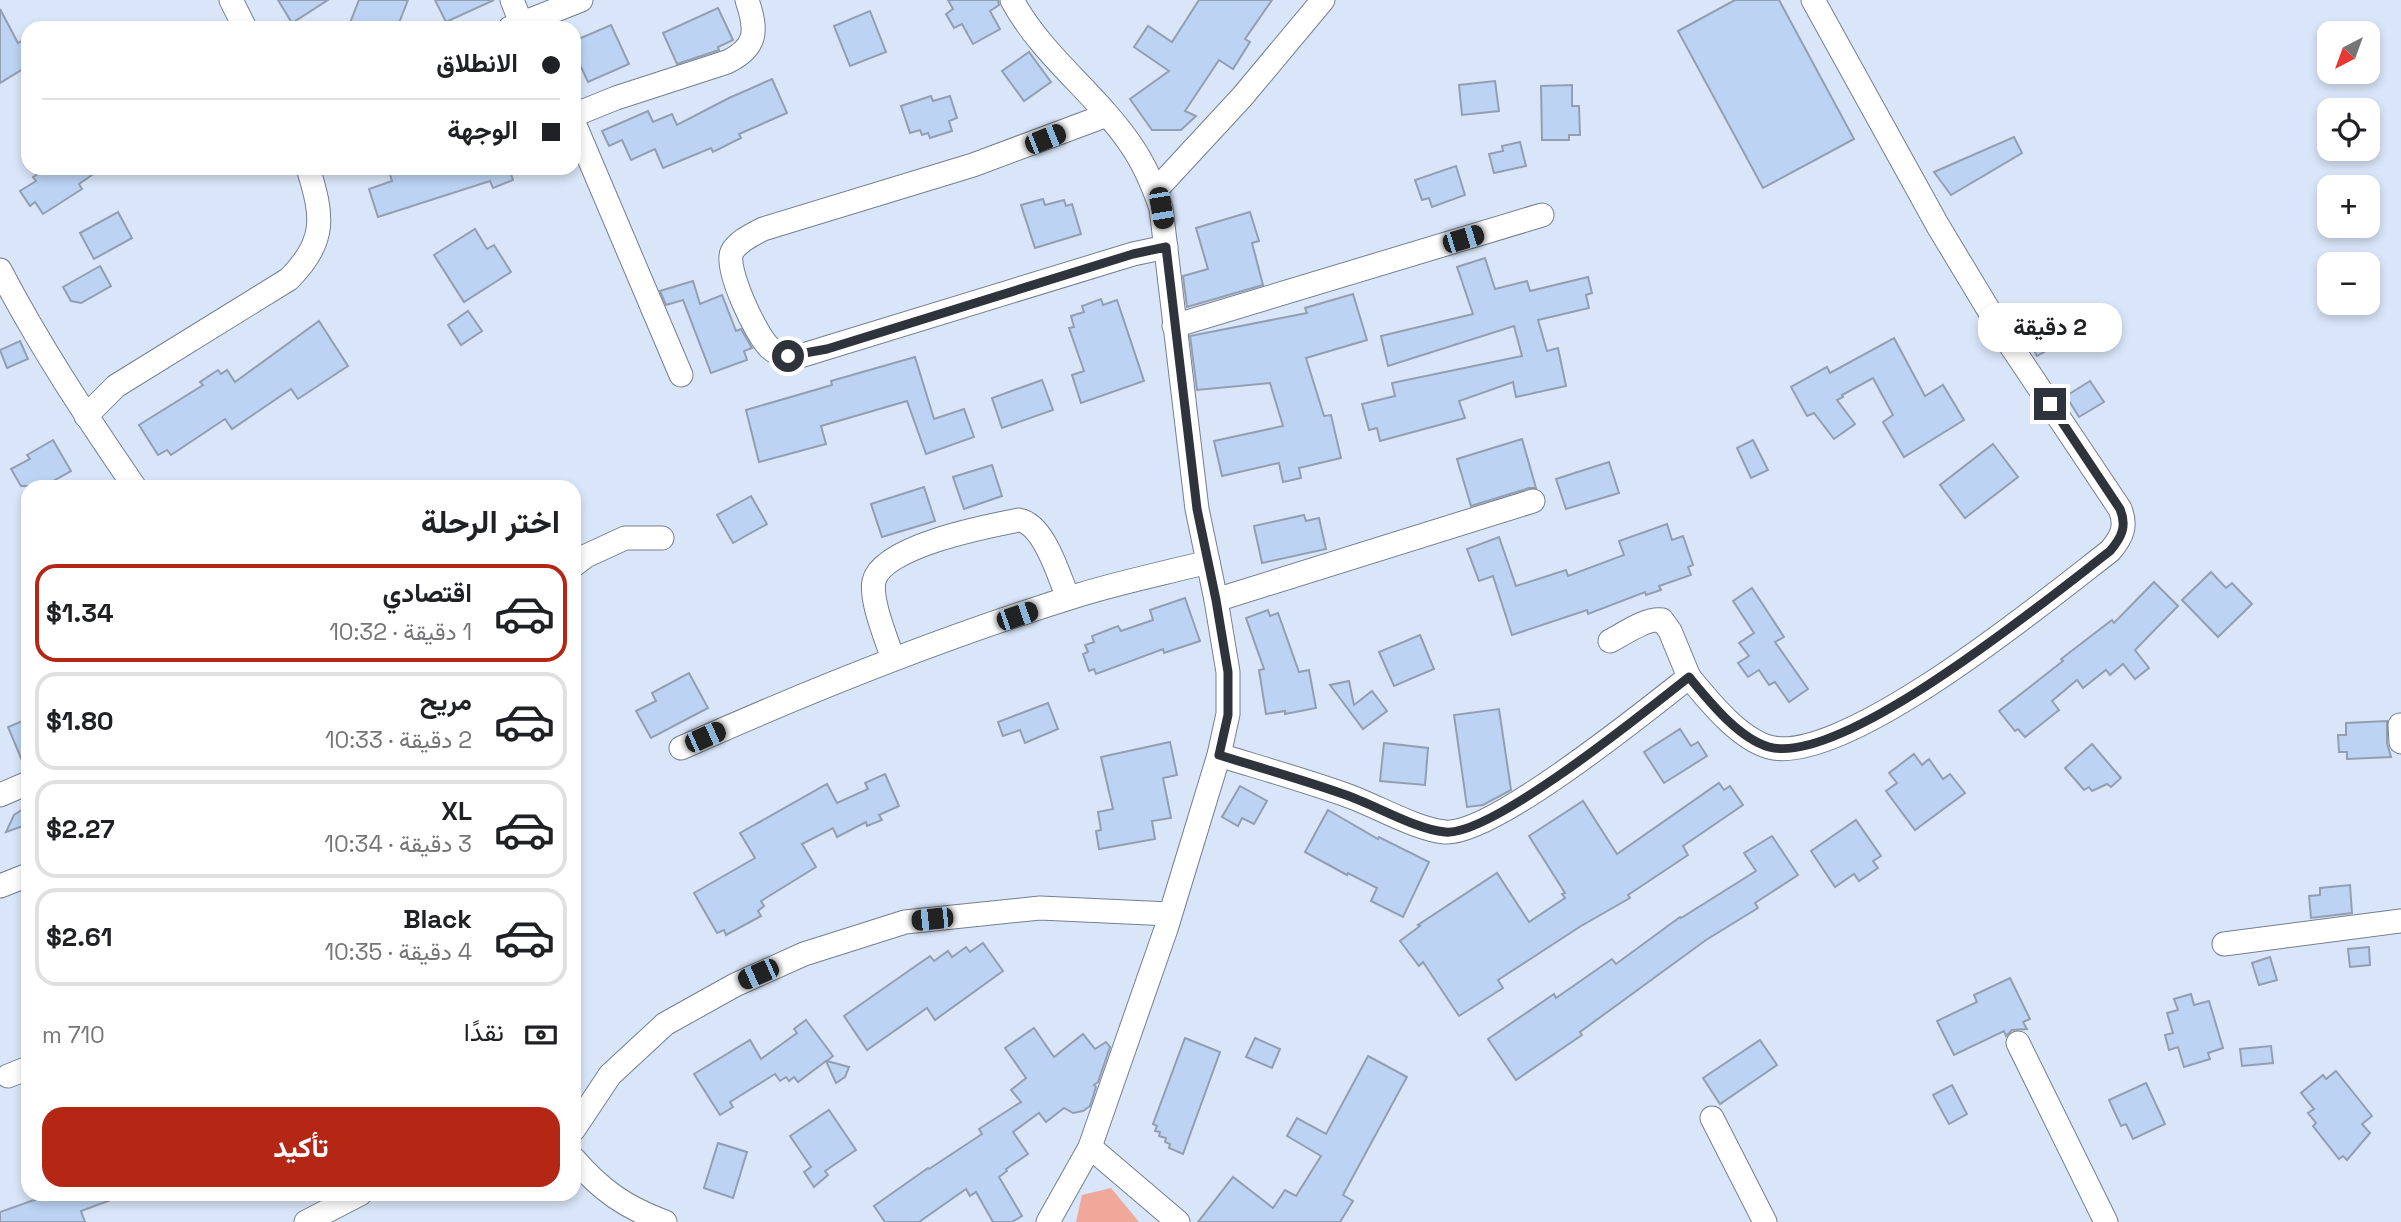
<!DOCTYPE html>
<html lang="ar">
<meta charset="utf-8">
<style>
:root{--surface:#fff;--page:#f2f2f2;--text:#202124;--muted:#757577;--line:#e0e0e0;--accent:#b52715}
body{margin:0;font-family:"Space Grotesk",Vazirmatn,sans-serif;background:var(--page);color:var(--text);direction:rtl;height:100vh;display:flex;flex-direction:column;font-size:26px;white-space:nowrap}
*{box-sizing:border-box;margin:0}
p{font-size:23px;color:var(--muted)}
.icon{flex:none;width:38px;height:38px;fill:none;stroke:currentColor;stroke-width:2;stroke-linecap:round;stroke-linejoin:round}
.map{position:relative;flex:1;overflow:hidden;direction:ltr}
.details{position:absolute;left:21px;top:480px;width:560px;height:721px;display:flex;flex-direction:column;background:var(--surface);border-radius:21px;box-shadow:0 4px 10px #0003;direction:rtl}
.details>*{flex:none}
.hud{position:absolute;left:21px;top:21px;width:560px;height:154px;border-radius:21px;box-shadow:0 4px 10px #0003;direction:rtl;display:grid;align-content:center;height:154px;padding:0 21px;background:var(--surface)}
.needle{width:46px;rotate:221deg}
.buttons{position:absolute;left:2317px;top:21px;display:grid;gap:14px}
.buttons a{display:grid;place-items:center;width:63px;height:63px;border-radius:14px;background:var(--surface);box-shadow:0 4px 10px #0003;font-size:35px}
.end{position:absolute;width:32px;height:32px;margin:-16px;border:9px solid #2f343c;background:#fff;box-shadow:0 0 0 4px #fff}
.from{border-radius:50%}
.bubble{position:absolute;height:49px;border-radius:21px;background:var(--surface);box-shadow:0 4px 10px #0003;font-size:23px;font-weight:700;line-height:49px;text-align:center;direction:rtl}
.car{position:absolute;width:21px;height:42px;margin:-21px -10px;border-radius:9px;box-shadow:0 0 5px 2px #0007;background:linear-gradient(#222 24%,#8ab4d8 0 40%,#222 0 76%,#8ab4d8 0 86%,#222 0)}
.hud b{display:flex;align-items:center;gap:24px;height:66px;font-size:26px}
.hud b+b{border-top:2px solid var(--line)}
.hud i{width:18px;height:18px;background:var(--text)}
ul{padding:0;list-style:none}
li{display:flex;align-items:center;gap:21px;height:98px;margin:0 14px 10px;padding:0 7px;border:4px solid var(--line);border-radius:21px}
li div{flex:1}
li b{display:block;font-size:26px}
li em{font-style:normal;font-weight:700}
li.active{border-color:var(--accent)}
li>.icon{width:63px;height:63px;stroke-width:1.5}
h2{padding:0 21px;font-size:32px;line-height:84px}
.pay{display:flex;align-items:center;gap:18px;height:77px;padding:0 21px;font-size:26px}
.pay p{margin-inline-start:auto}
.primary-button{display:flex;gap:14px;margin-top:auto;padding:14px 21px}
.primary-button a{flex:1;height:80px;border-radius:21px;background:var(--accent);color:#fff;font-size:28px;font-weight:700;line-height:80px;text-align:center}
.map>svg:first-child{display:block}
</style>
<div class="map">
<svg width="2401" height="1222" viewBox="0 0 2401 1222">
<rect width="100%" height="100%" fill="#d9e6f9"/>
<polygon fill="#f0a89a" points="1111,1188 1139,1222 1076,1222 1082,1195"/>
<g fill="#bcd3f4" stroke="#939fb0" stroke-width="2">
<polygon points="278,0 328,0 292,23"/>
<polygon points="359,0 408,0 397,28 348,28"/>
<polygon points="435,0 494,0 446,22"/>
<polygon points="948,0 998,0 999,5 990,11 1000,29 973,44 962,24 954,28 946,14 953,9"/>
<polygon points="1199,0 1272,0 1245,39 1250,42 1233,69 1219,60 1185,111 1196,116 1181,130 1152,130 1130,99 1169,71 1134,47 1148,26 1172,42"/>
<polygon points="1735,0 1779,0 1854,139 1763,188 1678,31"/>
<polygon points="718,8 733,40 718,47 719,50 677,64 663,33"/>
<polygon points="0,9 18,43 28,37 28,66 0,83"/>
<polygon points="870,11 886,52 850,66 834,26"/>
<polygon points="611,25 629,64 588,82 574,52 574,41"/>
<polygon points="1029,52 1051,82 1024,101 1002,71"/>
<polygon points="772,79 787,113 739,134 741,138 713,152 711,148 663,168 655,149 631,160 622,140 609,146 602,131 648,111 653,122 672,114 677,125 729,98"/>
<polygon points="1495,81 1499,111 1462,115 1459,85"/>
<polygon points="1572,85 1572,106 1579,106 1580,135 1569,135 1569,140 1542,140 1541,86"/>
<polygon points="931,96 933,101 950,96 957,118 949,121 952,131 930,138 928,133 922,135 920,130 910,133 901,106"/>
<polygon points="2014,137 2022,153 1951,195 1934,172"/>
<polygon points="1520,142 1526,166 1494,173 1489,154 1503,151 1502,146"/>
<polygon points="1456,166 1465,195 1432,207 1429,198 1422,200 1415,180"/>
<polygon points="48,168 102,168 79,184 82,189 43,214 35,202 30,206 20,191 36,181 33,177"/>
<polygon points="388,168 519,168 520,171 511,174 513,180 493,188 490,181 378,217 369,189 392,181"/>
<polygon points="1043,199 1045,205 1064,200 1066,206 1072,204 1081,234 1035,248 1021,205"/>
<polygon points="118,212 132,238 94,259 80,233"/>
<polygon points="1250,212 1259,241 1252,243 1263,285 1187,307 1183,276 1208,269 1196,228"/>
<polygon points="475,229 487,249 494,245 511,272 464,302 434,255"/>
<polygon points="1485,258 1495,289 1527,281 1530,291 1588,277 1592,293 1586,295 1589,308 1538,320 1547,351 1558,348 1566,386 1516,397 1513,382 1459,401 1465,418 1380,441 1377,428 1369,430 1362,404 1395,396 1392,383 1522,356 1514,326 1388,366 1381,336 1473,314 1457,267"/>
<polygon points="100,266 111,286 81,303 71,301 63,287"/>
<polygon points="693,281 700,304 722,295 736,331 741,329 752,348 744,351 747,360 711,373 683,300 666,305 660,291"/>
<polygon points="1353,294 1367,340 1306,358 1324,416 1331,415 1341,458 1299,468 1301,478 1283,482 1279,463 1222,476 1214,441 1283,426 1270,383 1197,390 1190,336 1307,313 1305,308"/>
<polygon points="1101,299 1103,305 1117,300 1144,381 1081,403 1072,375 1084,371 1069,328 1074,327 1071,316 1084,312 1082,306"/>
<polygon points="468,311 482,331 461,345 448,325"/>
<polygon points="2058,319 2069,338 2037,356 2026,337"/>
<polygon points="319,321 348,366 298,399 291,389 232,429 225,419 171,455 167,450 158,455 139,425 203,385 200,382 218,370 221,374 227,370 235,382"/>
<polygon points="1894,338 1925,396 1943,385 1964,420 1904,457 1883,422 1893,415 1873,378 1842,395 1843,397 1837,400 1855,424 1834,439 1814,413 1807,416 1791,387 1827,367 1830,373"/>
<polygon points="20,341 28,359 7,368 0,350"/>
<polygon points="915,357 934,419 964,409 974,437 926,454 907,401 821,426 826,444 759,462 746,410 832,385 831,381"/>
<polygon points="1042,380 1053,410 1002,428 992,398"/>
<polygon points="2090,381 2104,402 2079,417 2066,396"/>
<polygon points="1522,439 1536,488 1529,488 1471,506 1457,459"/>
<polygon points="53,440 71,471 44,486 21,486 11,469 30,459 27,455"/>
<polygon points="1753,440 1768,470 1751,478 1737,448"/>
<polygon points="1993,444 2018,477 1965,518 1940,485"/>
<polygon points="1609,462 1619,493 1566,509 1556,479"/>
<polygon points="992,465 1002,496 964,509 953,477"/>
<polygon points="924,487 935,521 882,537 871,504"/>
<polygon points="751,496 767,524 733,543 717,515"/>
<polygon points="1304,515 1306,521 1319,518 1326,549 1262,563 1254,526"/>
<polygon points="1667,524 1672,540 1683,536 1693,565 1688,567 1691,575 1659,586 1661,590 1646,595 1645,592 1588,614 1587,610 1512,635 1493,576 1479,581 1467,549 1499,537 1516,586 1566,570 1568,576 1624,555 1619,541"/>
<polygon points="2211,572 2226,588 2232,583 2252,604 2218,637 2182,600"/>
<polygon points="2154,582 2178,606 2135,650 2149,668 2135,679 2123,664 2110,675 2106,670 2083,688 2077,680 2052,701 2059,710 2025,737 2018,729 2015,731 1999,711 2063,661 2061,659 2112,620 2114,623"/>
<polygon points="1752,588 1784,637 1775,642 1808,689 1789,702 1775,682 1769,685 1759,670 1748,677 1738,663 1749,656 1739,643 1754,633 1733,601"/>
<polygon points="1185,598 1200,641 1164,653 1163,649 1096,674 1094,669 1089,671 1083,654 1088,652 1085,645 1094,642 1092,636 1118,626 1121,631 1153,620 1150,610"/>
<polygon points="1268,610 1270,616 1278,613 1299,672 1309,670 1316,708 1285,714 1285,711 1266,714 1259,670 1264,669 1246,618"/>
<polygon points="1420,635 1434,669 1394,686 1379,652"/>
<polygon points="689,673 708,708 651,738 636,711 656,701 652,693"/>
<polygon points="1349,681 1354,705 1372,691 1387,711 1363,729 1330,685"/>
<polygon points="1048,703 1058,729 1025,743 1020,730 1003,736 998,722"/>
<polygon points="1499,709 1511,790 1483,805 1467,807 1454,715"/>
<polygon points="25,720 28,728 28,769 26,770 8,727"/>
<polygon points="2387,721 2387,743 2391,757 2347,759 2347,752 2339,752 2338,735 2346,735 2346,723"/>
<polygon points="1680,729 1691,746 1698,742 1707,756 1664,783 1644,752"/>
<polygon points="1170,742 1177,775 1163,778 1171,818 1152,821 1155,839 1099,849 1096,831 1101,830 1098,812 1113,809 1101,757"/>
<polygon points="1384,743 1428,748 1425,785 1380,781"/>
<polygon points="2092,744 2121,778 2111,787 2107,784 2092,791 2089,787 2084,790 2065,768"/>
<polygon points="1914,754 1922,765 1929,759 1943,779 1950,774 1965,793 1915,830 1886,791 1897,783 1889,773"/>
<polygon points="885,774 899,806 879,815 882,820 867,826 866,822 837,837 833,828 802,844 816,867 761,901 764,906 758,911 761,916 726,935 724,930 717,933 694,893 755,858 740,833 827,784 837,803 868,789 865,783"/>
<polygon points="1719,783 1724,790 1730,786 1743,805 1683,846 1688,855 1628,895 1630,898 1581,926 1498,980 1503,988 1459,1016 1423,962 1419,966 1400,941 1420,926 1418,925 1497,873 1529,922 1565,898 1562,894 1565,893 1529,836 1583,801 1617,854"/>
<polygon points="1240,786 1267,801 1254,824 1242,818 1238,826 1222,817"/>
<polygon points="28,806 26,825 6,832 14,815"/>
<polygon points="1328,810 1378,839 1379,837 1429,862 1403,917 1371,901 1377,888 1348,873 1347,875 1305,852"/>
<polygon points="1856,820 1881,856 1873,861 1878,868 1859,881 1854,874 1835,887 1811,851"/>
<polygon points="1772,836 1798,875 1755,903 1758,908 1706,940 1580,1032 1582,1035 1516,1080 1488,1039 1554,994 1556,998 1612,959 1616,964 1680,917 1681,918 1756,871 1744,853"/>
<polygon points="2350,885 2352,913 2311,918 2309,896 2320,895 2320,888"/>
<polygon points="983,943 1003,971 935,1020 927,1008 867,1050 844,1016 930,956 934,961 948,951 952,957 966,947 970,952"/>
<polygon points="2369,947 2370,965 2350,967 2348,949"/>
<polygon points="2270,957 2277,980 2259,985 2252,963"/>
<polygon points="2010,978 2030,1019 2023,1022 2027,1029 2012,1030 2006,1036 2004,1031 1954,1055 1937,1021 1977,1002 1974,995"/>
<polygon points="2191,994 2194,1005 2209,1001 2223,1048 2208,1053 2210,1059 2184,1067 2178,1047 2169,1050 2165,1035 2173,1033 2167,1013 2178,1010 2174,999"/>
<polygon points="806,1020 833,1056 827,1061 849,1067 845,1077 836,1083 826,1061 798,1082 794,1077 789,1081 786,1077 780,1081 775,1074 730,1102 733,1107 720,1115 694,1074 750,1040 761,1059 797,1033 794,1029"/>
<polygon points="1034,1028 1054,1057 1083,1034 1095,1049 1106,1042 1110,1047 1098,1082 1094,1085 1096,1087 1090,1106 1083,1111 1073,1113 1064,1108 1046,1122 1039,1113 1013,1132 1028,1154 1006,1169 1007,1171 999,1177 1022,1216 1012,1222 993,1222 976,1192 970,1196 966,1189 919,1222 885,1222 874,1206 928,1168 929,1169 982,1134 979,1129 1021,1102 1011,1090 1026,1078 1005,1048"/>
<polygon points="1185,1038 1220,1052 1183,1154 1169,1148 1170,1144 1165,1142 1166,1138 1159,1136 1160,1132 1155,1131 1157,1126 1153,1124"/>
<polygon points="1255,1038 1280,1049 1272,1068 1246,1057"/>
<polygon points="1760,1040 1777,1065 1720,1104 1703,1078"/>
<polygon points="2271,1046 2273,1063 2242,1066 2240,1049"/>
<polygon points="1368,1056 1407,1077 1343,1195 1353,1201 1340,1222 1198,1222 1233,1177 1273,1208 1285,1190 1296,1196 1321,1156 1287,1136 1297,1118 1326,1134"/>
<polygon points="2336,1071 2372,1116 2362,1124 2370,1133 2347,1160 2343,1156 2339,1159 2313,1126 2316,1123 2308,1113 2314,1109 2301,1093 2323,1075 2326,1079"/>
<polygon points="2146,1083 2165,1124 2133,1139 2126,1124 2121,1126 2109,1100"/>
<polygon points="1952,1085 1967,1114 1949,1124 1933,1095"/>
<polygon points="829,1110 856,1150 825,1171 828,1175 814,1187 804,1172 811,1167 790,1136"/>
<polygon points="718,1143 747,1152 733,1198 704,1188"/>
<polygon points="51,1194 124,1194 124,1195 81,1211 85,1222 0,1222 0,1212"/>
</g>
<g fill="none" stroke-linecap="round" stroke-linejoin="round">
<defs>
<g id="minor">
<polyline points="231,0 245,28"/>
<polyline points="512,0 523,28"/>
<path d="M1012 0C1042 56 1096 93 1131 145 1145 165 1153 185 1161 208L1197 509 1216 600 1228 672V714L1219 755 1166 929 1090 1147 1048 1222"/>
<polyline points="510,28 581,0"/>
<path d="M574 115 616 98 727 62C758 47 757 30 747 0"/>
<path d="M1107 115 973 165 763 229C752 235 738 241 732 252 724 267 756 335 769 347 778 356 788 356 800 356L1133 254 1166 247"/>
<polyline points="574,123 681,375"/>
<polyline points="1155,191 1242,97 1323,0"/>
<path d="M0 270C39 345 86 416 134 486"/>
<polyline points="1174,326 1542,215"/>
<path d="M86 416 116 386 289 279C327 241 323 216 308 168"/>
<polyline points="574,565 586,556 625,538 662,538"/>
<polyline points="1216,600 1533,501"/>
<path d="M1610 641C1624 634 1645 618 1662 620L1670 631 1689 677"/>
<path d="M893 659C887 640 870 601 874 581 882 546 988 526 1019 520 1044 524 1059 576 1068 598"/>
<polyline points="2400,725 2401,742"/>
<path d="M681 748C811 690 943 637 1079 595 1121 582 1165 573 1208 562"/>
<path d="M1219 755C1261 768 1304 780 1346 795 1375 805 1415 829 1445 832 1492 836 1647 710 1689 677 1709 701 1738 738 1769 747 1843 768 2049 598 2110 551 2122 537 2127 526 2120 509L2005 337 1938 226 1813 0"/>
<polyline points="0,795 28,783"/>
<polyline points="0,886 28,875"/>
<polyline points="2224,944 2401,921"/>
<polyline points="2018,1043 2106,1222"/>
<polyline points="8,1076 28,1068"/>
<polyline points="1712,1118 1765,1222"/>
<polyline points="574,1129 610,1075 665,1024 735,985 804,954 905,922 1040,908 1170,914"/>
<polyline points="1090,1147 1178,1222"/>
<path d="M574 1159C602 1191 625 1207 665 1222"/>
<polyline points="306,1222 360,1194"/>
</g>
</defs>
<use href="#minor" stroke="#747f90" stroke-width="25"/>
<use href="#minor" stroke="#fff" stroke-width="23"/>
</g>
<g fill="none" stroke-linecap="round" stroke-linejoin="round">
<path stroke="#2f343c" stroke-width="9" d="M788 356 827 349 1133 254 1166 247 1197 509 1216 600 1228 672V715L1219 755C1261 768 1304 780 1346 795 1375 805 1415 829 1445 832 1491 837 1647 710 1689 677 1709 701 1738 738 1769 747 1843 767 2049 598 2110 551 2122 537 2127 526 2120 509L2050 404"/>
</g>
</svg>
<div class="buttons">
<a><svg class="needle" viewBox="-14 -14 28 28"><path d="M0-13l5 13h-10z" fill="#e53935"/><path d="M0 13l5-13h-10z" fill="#757577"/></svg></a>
<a><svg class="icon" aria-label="locate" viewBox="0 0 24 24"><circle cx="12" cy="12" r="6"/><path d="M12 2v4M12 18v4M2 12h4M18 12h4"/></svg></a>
<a>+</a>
<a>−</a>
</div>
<i class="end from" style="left:788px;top:356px"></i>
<i class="end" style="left:2050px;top:404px"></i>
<div class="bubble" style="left:1978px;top:303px;width:144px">2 دقيقة</div>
<i class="car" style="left:1045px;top:139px;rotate:68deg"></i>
<i class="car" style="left:1161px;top:208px;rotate:170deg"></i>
<i class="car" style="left:1463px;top:239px;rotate:73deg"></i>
<i class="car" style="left:1017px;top:616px;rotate:71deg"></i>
<i class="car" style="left:705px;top:737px;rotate:66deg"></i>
<i class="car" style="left:932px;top:919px;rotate:264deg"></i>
<i class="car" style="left:758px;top:974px;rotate:246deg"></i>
<div class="hud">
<b><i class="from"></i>الانطلاق</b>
<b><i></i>الوجهة</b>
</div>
<section class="details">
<h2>اختر الرحلة</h2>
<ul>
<li class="active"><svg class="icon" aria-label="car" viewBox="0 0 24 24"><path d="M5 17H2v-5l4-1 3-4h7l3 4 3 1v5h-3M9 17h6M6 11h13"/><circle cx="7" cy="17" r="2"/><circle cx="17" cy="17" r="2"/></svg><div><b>اقتصادي</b><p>1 دقيقة · 10:32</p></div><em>$1.34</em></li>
<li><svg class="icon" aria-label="car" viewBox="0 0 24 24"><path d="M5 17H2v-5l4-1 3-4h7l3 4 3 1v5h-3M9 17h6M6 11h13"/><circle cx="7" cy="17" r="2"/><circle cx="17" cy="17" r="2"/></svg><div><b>مريح</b><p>2 دقيقة · 10:33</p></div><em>$1.80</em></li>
<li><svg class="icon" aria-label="car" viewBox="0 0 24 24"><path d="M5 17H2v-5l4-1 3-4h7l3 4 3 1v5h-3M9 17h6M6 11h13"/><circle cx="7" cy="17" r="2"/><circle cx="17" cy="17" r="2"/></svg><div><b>XL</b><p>3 دقيقة · 10:34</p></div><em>$2.27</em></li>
<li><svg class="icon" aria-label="car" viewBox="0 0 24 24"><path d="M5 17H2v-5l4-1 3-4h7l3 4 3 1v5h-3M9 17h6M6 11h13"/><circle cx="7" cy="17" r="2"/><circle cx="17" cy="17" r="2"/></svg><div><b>Black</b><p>4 دقيقة · 10:35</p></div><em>$2.61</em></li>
</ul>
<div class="pay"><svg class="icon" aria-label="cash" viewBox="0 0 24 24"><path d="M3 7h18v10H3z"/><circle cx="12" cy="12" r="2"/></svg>نقدًا<p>710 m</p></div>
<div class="primary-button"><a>تأكيد</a></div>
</section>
</div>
